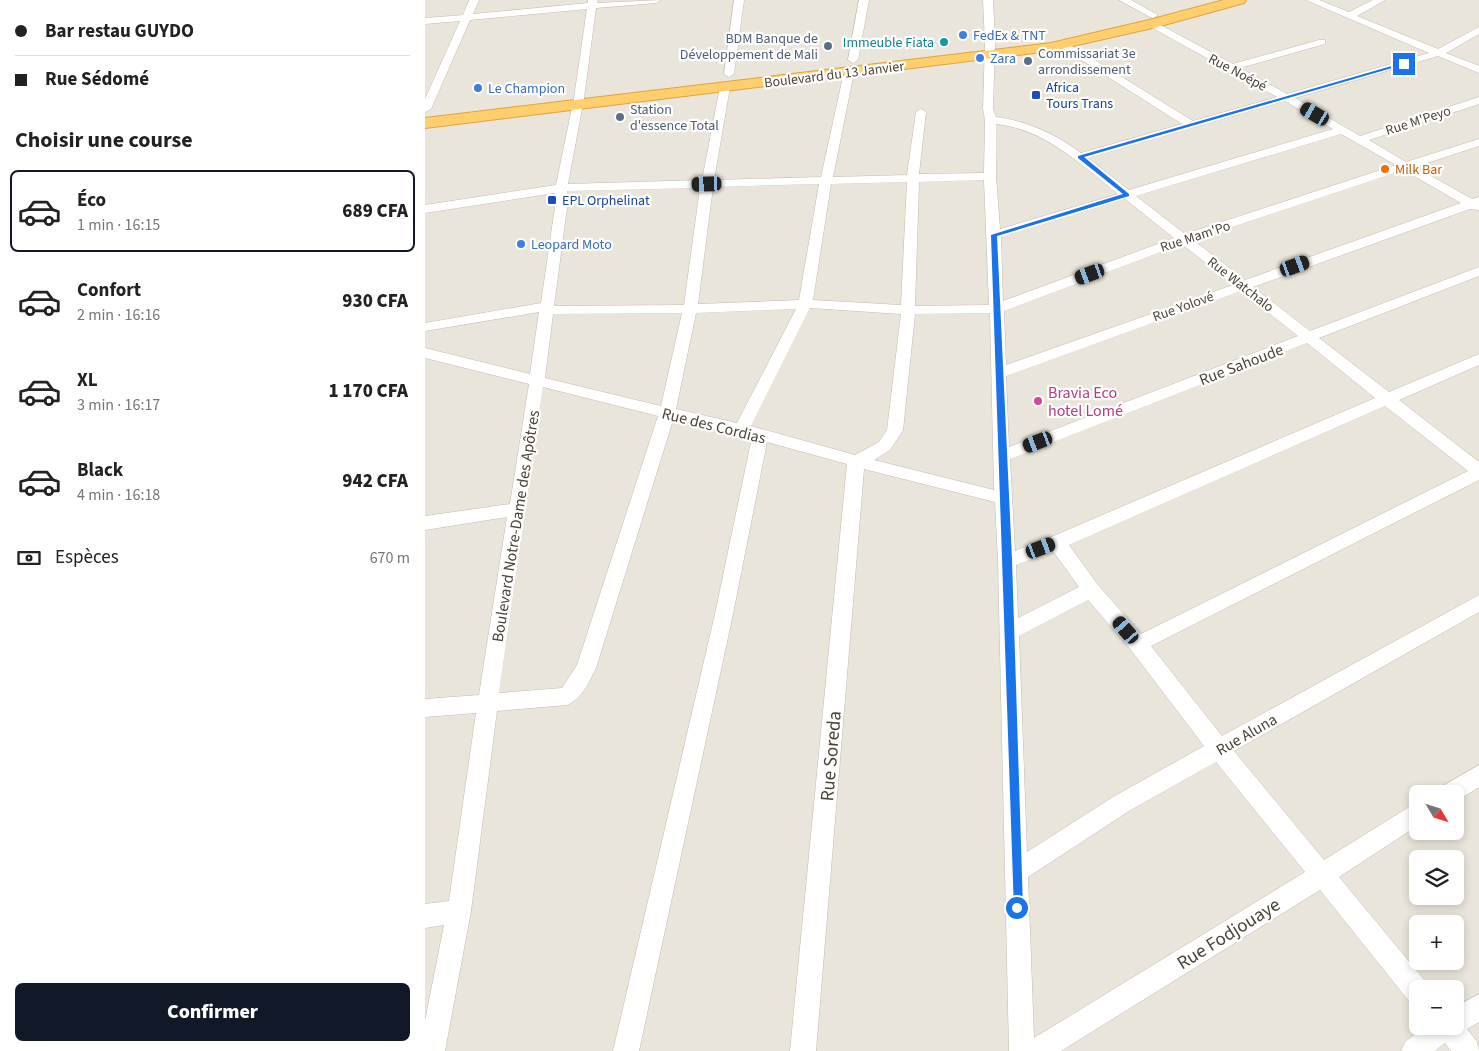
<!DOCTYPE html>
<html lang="fr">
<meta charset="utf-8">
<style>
:root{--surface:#fff;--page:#f6f6f6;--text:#222;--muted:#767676;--line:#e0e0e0;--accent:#111827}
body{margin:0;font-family:"Source Sans 3",sans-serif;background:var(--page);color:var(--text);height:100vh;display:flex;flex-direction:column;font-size:19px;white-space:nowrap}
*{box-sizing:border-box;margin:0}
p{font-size:16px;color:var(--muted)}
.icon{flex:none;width:28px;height:28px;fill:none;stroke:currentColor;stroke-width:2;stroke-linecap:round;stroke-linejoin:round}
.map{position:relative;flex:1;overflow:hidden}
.side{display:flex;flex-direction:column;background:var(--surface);width:425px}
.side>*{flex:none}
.banner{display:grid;align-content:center;height:110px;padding:0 15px;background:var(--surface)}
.needle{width:32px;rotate:128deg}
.buttons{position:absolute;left:984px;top:785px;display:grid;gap:10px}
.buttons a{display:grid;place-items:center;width:55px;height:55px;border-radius:8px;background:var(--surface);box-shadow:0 2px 8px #0003;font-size:25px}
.end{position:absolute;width:22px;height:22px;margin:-11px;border:6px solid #1a73e8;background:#fff;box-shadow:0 0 0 2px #fff}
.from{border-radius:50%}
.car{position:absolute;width:15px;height:30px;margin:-15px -8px;border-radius:6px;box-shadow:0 0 4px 1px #0007;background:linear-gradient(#222 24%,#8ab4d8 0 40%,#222 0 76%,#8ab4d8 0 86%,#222 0)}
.banner b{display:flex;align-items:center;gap:18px;height:48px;font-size:19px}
.banner b+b{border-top:1px solid var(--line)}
.banner i{width:12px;height:12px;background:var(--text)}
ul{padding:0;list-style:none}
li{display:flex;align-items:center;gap:15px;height:82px;margin:0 10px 8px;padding:0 5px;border:2px solid transparent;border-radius:8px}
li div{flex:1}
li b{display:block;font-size:19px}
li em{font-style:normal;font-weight:800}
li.selected{border-color:var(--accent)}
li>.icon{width:45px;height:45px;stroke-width:1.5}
h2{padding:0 15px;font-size:22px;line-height:60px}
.pay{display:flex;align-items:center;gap:12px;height:55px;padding:0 15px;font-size:19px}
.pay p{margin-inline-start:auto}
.primary-button{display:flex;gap:10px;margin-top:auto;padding:10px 15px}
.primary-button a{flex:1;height:58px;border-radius:8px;background:var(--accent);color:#fff;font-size:20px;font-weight:800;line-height:58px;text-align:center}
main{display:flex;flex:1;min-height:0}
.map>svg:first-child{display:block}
</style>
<main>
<section class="side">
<div class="banner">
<b><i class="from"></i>Bar restau GUYDO</b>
<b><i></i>Rue Sédomé</b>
</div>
<h2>Choisir une course</h2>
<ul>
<li class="selected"><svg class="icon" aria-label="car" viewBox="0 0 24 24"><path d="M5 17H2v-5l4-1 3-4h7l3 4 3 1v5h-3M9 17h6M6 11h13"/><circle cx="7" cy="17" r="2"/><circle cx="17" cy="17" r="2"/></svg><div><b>Éco</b><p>1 min · 16:15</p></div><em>689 CFA</em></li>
<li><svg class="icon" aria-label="car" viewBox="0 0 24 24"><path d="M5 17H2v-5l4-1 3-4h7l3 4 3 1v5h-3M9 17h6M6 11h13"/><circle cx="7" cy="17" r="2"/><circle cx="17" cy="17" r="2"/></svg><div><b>Confort</b><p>2 min · 16:16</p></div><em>930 CFA</em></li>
<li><svg class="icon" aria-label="car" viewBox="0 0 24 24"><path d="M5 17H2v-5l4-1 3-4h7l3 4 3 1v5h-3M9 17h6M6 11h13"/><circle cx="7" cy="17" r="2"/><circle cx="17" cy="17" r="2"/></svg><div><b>XL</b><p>3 min · 16:17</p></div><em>1 170 CFA</em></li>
<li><svg class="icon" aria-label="car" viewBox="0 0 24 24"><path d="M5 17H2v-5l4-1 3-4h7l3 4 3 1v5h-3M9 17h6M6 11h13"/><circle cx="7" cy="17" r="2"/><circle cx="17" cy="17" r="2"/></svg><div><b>Black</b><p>4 min · 16:18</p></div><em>942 CFA</em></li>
</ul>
<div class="pay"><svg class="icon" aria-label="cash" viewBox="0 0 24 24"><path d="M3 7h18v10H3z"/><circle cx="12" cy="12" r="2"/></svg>Espèces<p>670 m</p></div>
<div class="primary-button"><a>Confirmer</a></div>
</section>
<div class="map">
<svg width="1054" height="1051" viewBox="0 0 1054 1051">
<rect width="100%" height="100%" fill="#f6f3ec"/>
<path fill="#eae5da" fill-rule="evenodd" d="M0 0H1054V1051H0ZM992 794H1030V831H992ZM992 859H1030V896H992ZM992 924H1030V961H992ZM992 989H1030V1026H992Z"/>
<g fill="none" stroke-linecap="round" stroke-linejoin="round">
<defs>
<g id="minor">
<path d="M44 0H54L48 14 163 3V0H173L172 3 236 0 231 3 171 8 159 98 143 184 277 180 295 87 300 84 305 87 289 180 396 177 419 72 424 69 429 72 408 177 482 175 491 112 496 109 501 112 494 174 559 173 560 120 558 109 560 43 558 0H568L570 43 568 109 571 117C602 121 631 134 656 153L757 124 636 47V43H642L768 121 852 97 724 26V22H730L808 64 894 40H900V44L815 68 862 94 1004 53 881 0H894L924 12 948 0H960L932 16 1013 49 1054 27V34L1021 53 1054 66V73L1013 56 870 98 935 136 1054 97V104L944 140 981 162 1054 139V146L990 167 1047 199 1054 197V210L1045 209 828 287 885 331 1054 267V276L894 338 964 392 1054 354V365L974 400 1054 462V480L726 646 797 736 1054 595V612L809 751 899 860 984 807 992 804V826L914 877 1001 982 1004 989H992V1003L983 1000 895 890 636 1051H584L573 561 570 502 439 469 391 1051H365L422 464 342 442 308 614 214 1051H188L290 614 327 437 248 420 171 668C164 682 157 699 142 705L72 711 46 911 20 1051H0V1021L19 925 0 928V904L24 901 51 713 0 717V699L54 695 82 517 0 530V516L85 504 104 384 0 358V348L105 374 114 312 0 331V323L116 303 131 200 130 193 0 213V205L131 185 149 98 162 9 45 20 6 109 0 112V99L35 21 0 24V18L38 15ZM860 101 908 129 704 190 663 158ZM571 124C620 129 656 165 693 194L575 229 571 176ZM916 134 971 165 760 234 711 196ZM979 170 1036 203 820 280 768 240ZM559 180 564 305 490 306 494 182ZM482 182 476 305 388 300 406 184ZM394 184 374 300 273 304 288 187ZM275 188 259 305 129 306 143 200 142 191ZM700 199 749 238 578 301 576 237ZM757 244 808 285 581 365 579 311ZM816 291 873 336 584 447 581 376ZM385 308 476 314 462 430 454 442 430 455 326 426ZM371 309 312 423 251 409 271 313ZM257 313 236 406 120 378 128 314ZM565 313 569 490 449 460 465 450 478 430 490 314ZM882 343 950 398 626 537 590 551 585 459ZM118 387 233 416 152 665 137 688 74 693ZM960 406 1043 471 716 634 673 585 644 545ZM628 551 654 587 593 618 591 565ZM663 600 706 650 779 746 688 797 602 852 594 636ZM791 762 880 872 609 1038 603 877 704 811Z"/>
<polygon points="309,0 319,0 309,74 304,77 299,74"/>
<polygon points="434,0 444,0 433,60 428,63 423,60"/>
<polygon points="694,0 706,0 733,15 728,18 725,17"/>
<polygon points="1054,765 1054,787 1030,802 1030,794 1013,794 1016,787"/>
<polygon points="1054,994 1054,1022 1042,1029 1052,1042 1054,1051 1026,1051 1020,1043 1010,1051 976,1051 980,1042 1001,1026 1030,1026 1030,1007"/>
</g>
<polygon id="highway" points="799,0 821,0 819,3 732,27 626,51 0,128 0,118 626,43 724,20"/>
</defs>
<use href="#minor" stroke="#c2bbae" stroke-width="1"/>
<use href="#highway" stroke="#e0a43c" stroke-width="2"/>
<use href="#minor" fill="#fff" fill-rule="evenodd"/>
<use href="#highway" fill="#ffcf6e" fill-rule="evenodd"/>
</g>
<polygon fill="#1a73e8" points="977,63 981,64 659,157 704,194 704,196 572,236 587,560 598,908 596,911 592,913 589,911 566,235 698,194 653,158 653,156"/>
<g fill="#3f7fe0" stroke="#fff" stroke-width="2">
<circle cx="538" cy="35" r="5"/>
<circle cx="555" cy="58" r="5"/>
<circle cx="53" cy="88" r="5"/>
<circle cx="96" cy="244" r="5"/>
</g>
<circle fill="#0f9aa8" stroke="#fff" stroke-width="2" cx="519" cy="42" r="5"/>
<g fill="#5c6f8a" stroke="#fff" stroke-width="2">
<circle cx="403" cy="46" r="5"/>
<circle cx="603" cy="61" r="5"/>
<circle cx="195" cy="117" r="5"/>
</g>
<g fill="#1a4fb4" stroke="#fff" stroke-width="2">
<rect x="606" y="90" width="10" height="10" rx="2.5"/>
<rect x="122" y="195" width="10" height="10" rx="2.5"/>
</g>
<circle fill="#e8710a" stroke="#fff" stroke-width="2" cx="960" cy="169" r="5"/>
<circle fill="#d1479c" stroke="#fff" stroke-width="2" cx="613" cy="401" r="5"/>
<g text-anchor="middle" stroke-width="4.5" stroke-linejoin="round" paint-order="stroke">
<g font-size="14" fill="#366cbe" stroke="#fff" text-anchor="start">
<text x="548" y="40">FedEx &amp; TNT</text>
<text x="565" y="63">Zara</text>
<text x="63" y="93">Le Champion</text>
<text x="106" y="249">Leopard Moto</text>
</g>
<g font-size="14" fill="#4e5e75" stroke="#fff" text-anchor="start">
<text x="393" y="43" text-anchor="end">BDM Banque de<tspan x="393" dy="16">Développement de Mali</tspan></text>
<text x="613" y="58">Commissariat 3e<tspan x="613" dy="16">arrondissement</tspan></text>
<text x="205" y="114">Station<tspan x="205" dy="16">d'essence Total</tspan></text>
</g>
<g font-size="14" fill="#0d838f" stroke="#fff" text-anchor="end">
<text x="509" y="47">Immeuble Fiata</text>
</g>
<g font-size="14" fill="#4b4439" stroke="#fff">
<text transform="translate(813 72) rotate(28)" y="5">Rue Noépé</text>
<text transform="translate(409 74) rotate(-7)" y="5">Boulevard du 13 Janvier</text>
<text transform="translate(993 120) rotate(-18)" y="5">Rue M'Peyo</text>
<text transform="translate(770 236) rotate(-18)" y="5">Rue Mam'Po</text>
<text transform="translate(816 284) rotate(38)" y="5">Rue Watchalo</text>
<text transform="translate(758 306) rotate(-20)" y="5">Rue Yolové</text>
</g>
<g font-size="14" fill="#164399" stroke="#fff" text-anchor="start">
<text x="621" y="92">Africa<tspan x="621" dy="16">Tours Trans</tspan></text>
<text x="137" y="205">EPL Orphelinat</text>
</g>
<g font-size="14" fill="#c56008" stroke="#fff" text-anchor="start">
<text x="970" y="174">Milk Bar</text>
</g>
<g font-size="16" fill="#4b4439" stroke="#fff">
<text transform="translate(816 364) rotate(-21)" y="6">Rue Sahoude</text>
<text transform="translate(289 425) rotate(14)" y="6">Rue des Cordias</text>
<text transform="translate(90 526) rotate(-81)" y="6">Boulevard Notre-Dame des Apôtres</text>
<text transform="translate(821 734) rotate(-30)" y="6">Rue Aluna</text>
</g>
<g font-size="16" fill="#b23c85" stroke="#fff" text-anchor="start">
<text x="623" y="398">Bravia Eco<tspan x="623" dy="18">hotel Lomé</tspan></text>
</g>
<g font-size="19" fill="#4b4439" stroke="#fff">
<text transform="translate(405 756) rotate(-85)" y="7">Rue Soreda</text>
<text transform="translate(803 933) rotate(-32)" y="7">Rue Fodjouaye</text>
</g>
</g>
</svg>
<div class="buttons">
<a><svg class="needle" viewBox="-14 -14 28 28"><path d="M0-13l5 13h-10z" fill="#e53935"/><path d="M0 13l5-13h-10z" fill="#767676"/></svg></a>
<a><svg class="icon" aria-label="layers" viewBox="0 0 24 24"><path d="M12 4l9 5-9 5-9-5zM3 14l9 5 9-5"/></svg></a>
<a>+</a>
<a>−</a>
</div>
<i class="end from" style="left:592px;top:908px"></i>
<i class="end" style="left:979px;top:64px"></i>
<i class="car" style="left:890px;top:114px;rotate:300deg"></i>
<i class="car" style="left:282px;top:184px;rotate:268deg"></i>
<i class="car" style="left:870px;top:266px;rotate:70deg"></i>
<i class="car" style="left:665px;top:274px;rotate:250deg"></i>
<i class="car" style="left:613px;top:442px;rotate:249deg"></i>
<i class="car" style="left:616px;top:548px;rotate:69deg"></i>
<i class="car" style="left:701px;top:630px;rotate:319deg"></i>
</div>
</main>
